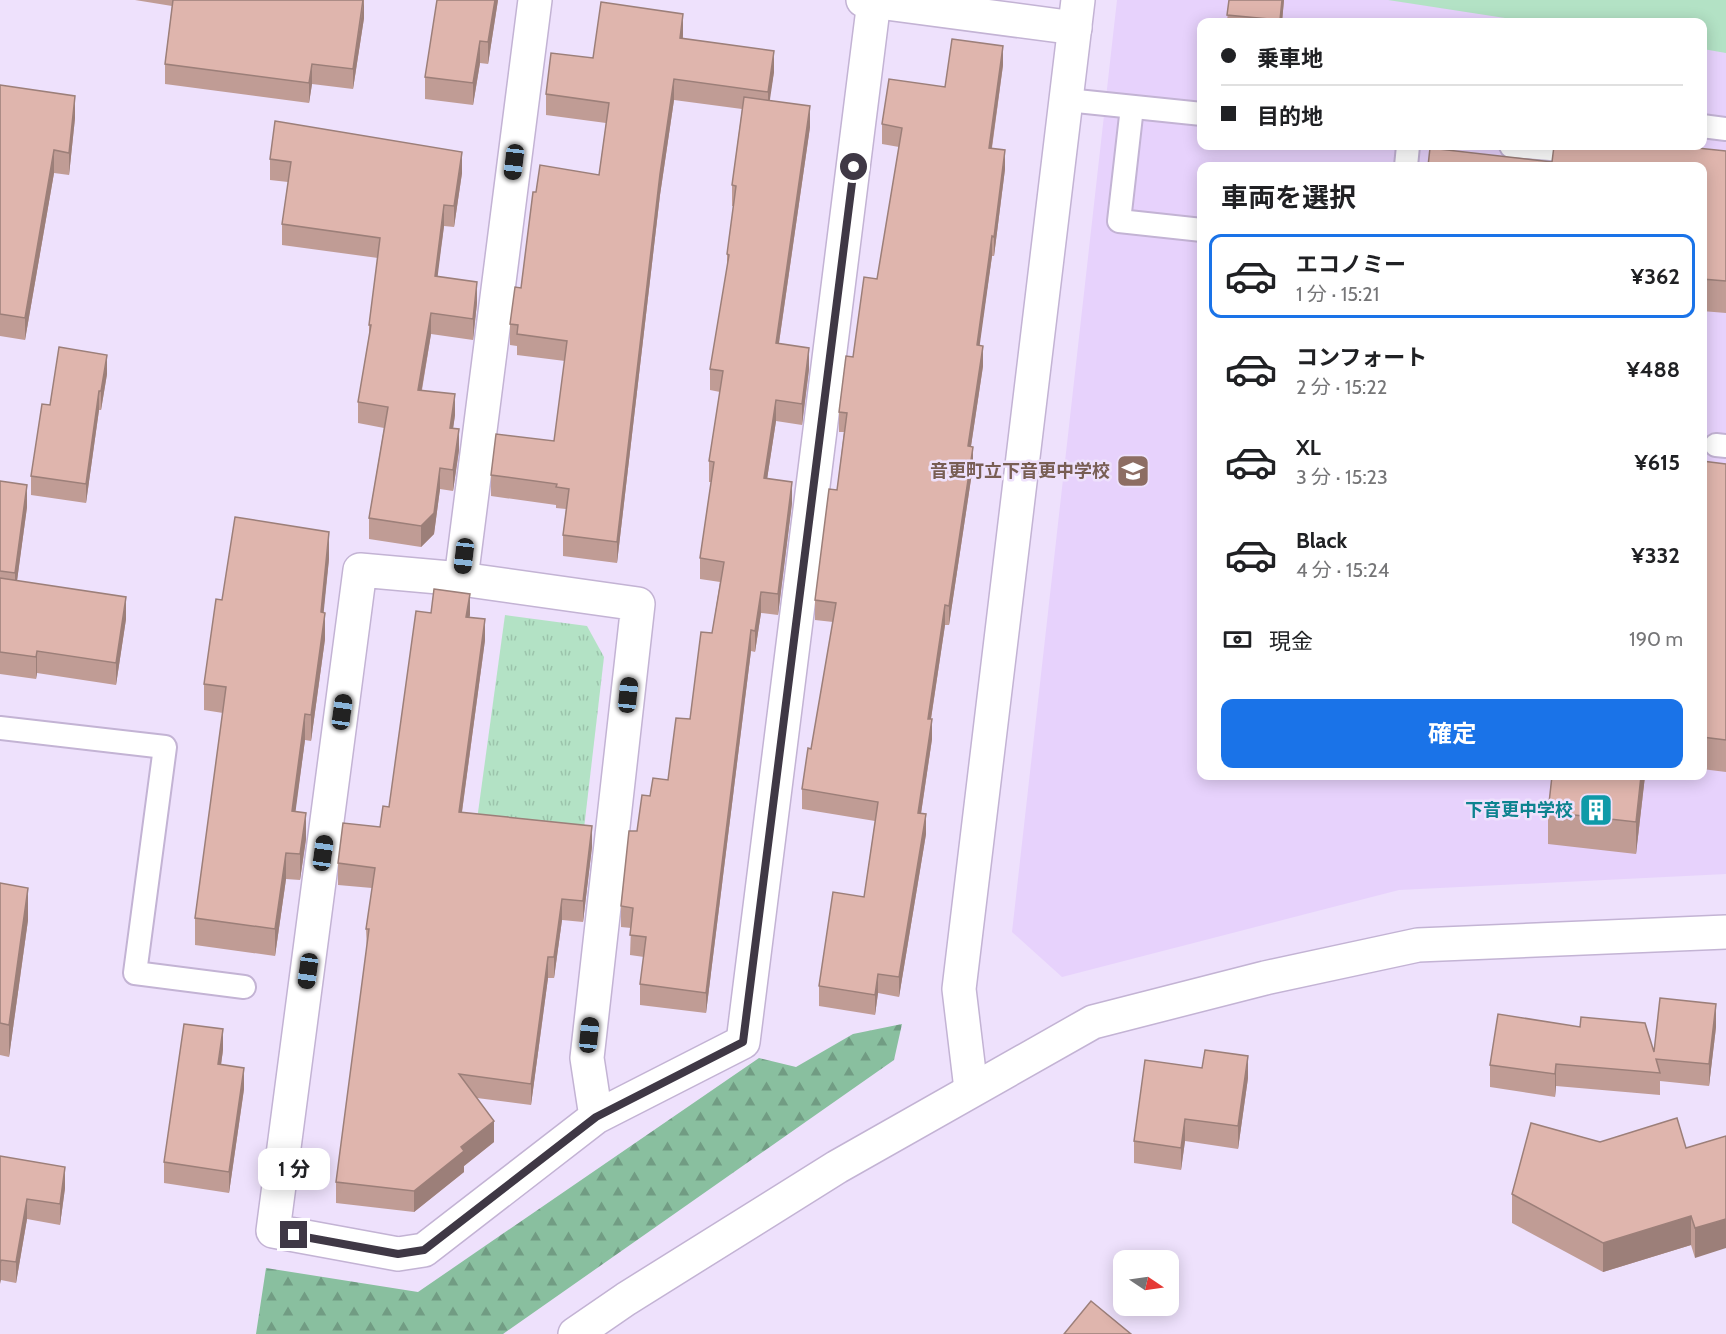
<!DOCTYPE html>
<html lang="ja">
<meta charset="utf-8">
<style>
:root{--surface:#fff;--page:#f2f2f2;--text:#202124;--muted:#757577;--line:#e0e0e0;--accent:#1a73e8}
body{margin:0;font-family:Cabin,"Noto Sans JP",sans-serif;background:var(--page);color:var(--text);height:100vh;display:flex;flex-direction:column;font-size:22px;white-space:nowrap}
*{box-sizing:border-box;margin:0}
p{font-size:20px;color:var(--muted)}
.icon{flex:none;width:33px;height:33px;fill:none;stroke:currentColor;stroke-width:2;stroke-linecap:round;stroke-linejoin:round}
.map{position:relative;flex:1;overflow:hidden}
.panel{position:absolute;left:1197px;top:162px;width:510px;height:618px;display:flex;flex-direction:column;background:var(--surface);border-radius:12px;box-shadow:0 3px 15px #0003}
.panel>*{flex:none}
.hud{position:absolute;left:1197px;top:18px;width:510px;height:132px;border-radius:12px;box-shadow:0 3px 15px #0003;display:grid;align-content:center;height:132px;padding:0 24px;background:var(--surface)}
.needle{width:39px;rotate:103deg}
.buttons{position:absolute;left:1113px;top:1250px;display:grid;gap:12px}
.buttons a{display:grid;place-items:center;width:66px;height:66px;border-radius:12px;background:var(--surface);box-shadow:0 3px 15px #0003;font-size:30px}
.end{position:absolute;width:27px;height:27px;margin:-14px;border:8px solid #3f3845;background:#fff;box-shadow:0 0 0 3px #fff}
.from{border-radius:50%}
.bubble{position:absolute;height:42px;border-radius:12px;background:var(--surface);box-shadow:0 3px 15px #0003;font-size:20px;font-weight:700;line-height:42px;text-align:center}
.car{position:absolute;width:18px;height:36px;margin:-18px -9px;border-radius:8px;box-shadow:0 0 4px 2px #0007;background:linear-gradient(#222 24%,#8ab4d8 0 40%,#222 0 76%,#8ab4d8 0 86%,#222 0)}
.hud b{display:flex;align-items:center;gap:21px;height:57px;font-size:22px}
.hud b+b{border-top:2px solid var(--line)}
.hud i{width:15px;height:15px;background:var(--text)}
ul{padding:0;list-style:none}
li{display:flex;align-items:center;gap:18px;height:84px;margin:0 12px 9px;padding:0 12px;border:3px solid transparent;border-radius:12px}
li div{flex:1}
li b{display:block;font-size:22px}
li em{font-style:normal;font-weight:700}
li.selected{border-color:var(--accent)}
li>.icon{width:54px;height:54px;stroke-width:1.5}
h2{padding:0 24px;font-size:27px;line-height:72px}
.pay{display:flex;align-items:center;gap:15px;height:66px;padding:0 24px;font-size:22px}
.pay p{margin-inline-start:auto}
.cta{display:flex;gap:12px;margin-top:auto;padding:12px 24px}
.cta a{flex:1;height:69px;border-radius:12px;background:var(--accent);color:#fff;font-size:24px;font-weight:700;line-height:69px;text-align:center}
.map>svg:first-child{display:block}
</style>
<div class="map">
<svg width="1726" height="1334" viewBox="0 0 1726 1334">
<defs>
<pattern id="grass-tufts" width="24" height="20" patternUnits="userSpaceOnUse" patternTransform="scale(1.5)"><rect width="24" height="20" fill="#b3e2c5"/><path d="M3 7l-1-3M5 7V3M7 7l1-3M15 17l-1-3M17 17v-4M19 17l1-3" fill="none" stroke="#9bc3ab"/></pattern>
<pattern id="forest-firs" width="22" height="20" patternUnits="userSpaceOnUse" patternTransform="scale(1.5)"><rect width="22" height="20" fill="#89bf9f"/><path d="M5 1l3.5 6h-7zM16 11l3.5 6h-7z" fill="#719c83"/></pattern>
</defs>
<rect width="100%" height="100%" fill="#eee1fc"/>
<path fill="#e7d2fc" fill-rule="evenodd" d="M1117 0H1726V874L1399 890 1062 977 1012 932ZM1202 22H1702V146H1202ZM1202 166H1702V776H1202Z"/>
<polygon fill="url(#grass-tufts)" points="505,615 587,626 604,657 583,837 476,827"/>
<polygon fill="url(#forest-firs)" points="902,1024 894,1060 503,1334 256,1334 266,1268 418,1292 759,1058 796,1067 853,1034"/>
<polygon fill="#b3e2c5" points="1388,0 1726,0 1726,53 1703,49 1702,22 1531,22"/>
<g fill="none" stroke-linecap="round" stroke-linejoin="round">
<defs>
<g id="lane">
<polyline points="1067,100 1202,114"/>
<polyline points="1132,107 1119,221 1202,230"/>
<polyline points="1702,126 1726,129"/>
<polyline points="1511,146 1589,152 1590,146"/>
<polyline points="1406,166 1408,146"/>
<polyline points="1716,445 1726,446"/>
<polyline points="0,728 165,747 135,973 244,987"/>
</g>
<g id="street">
<polyline points="863,0 1075,28"/>
<polyline points="461,579 535,0"/>
<polyline points="971,1089 959,989 1078,0"/>
<polyline points="596,1117 587,1058 638,604 461,579 360,570 273,1231 398,1254 424,1250 596,1117 743,1042 874,1"/>
</g>
<polyline id="secondary" points="575,1334 626,1299 837,1167 1093,1022 1265,978 1418,945 1726,932"/>
</defs>
<use href="#lane" stroke="#c3b3d4" stroke-width="26"/>
<use href="#street" stroke="#c3b3d4" stroke-width="36"/>
<use href="#secondary" stroke="#c3b3d4" stroke-width="36"/>
<use href="#lane" stroke="#fff" stroke-width="22"/>
<use href="#street" stroke="#fff" stroke-width="33"/>
<use href="#secondary" stroke="#fff" stroke-width="33"/>
</g>
<g fill="#c09c95">
<polygon points="135,0 364,0 364,18 353,89 312,84 309,103 165,84 165,64 172,6"/>
<polygon points="498,0 488,64 480,63 473,105 425,99 425,77"/>
<polygon points="1229,0 1284,0 1282,22 1227,22"/>
<polygon points="683,35 683,39 774,72 769,100 810,127 779,343 809,369 802,425 776,421 767,479 792,503 778,615 761,613 755,652 751,651 706,1013 640,1005 640,984 644,957 630,955 631,928 621,927 621,906 637,831 650,796 668,780 690,719 712,633 720,582 700,579 700,558 711,482 709,482 709,461 720,392 710,390 710,369 727,268 727,254 734,206 732,206 732,185 742,109 674,100 660,195 617,563 563,556 563,535 566,509 556,508 556,505 491,496 491,475 554,441 565,361 517,355 517,346 510,345 510,324 521,288 536,192 599,175 606,123 546,115 546,94 593,58"/>
<polygon points="1003,65 992,148 1005,169 994,256 992,256 979,345 983,366 971,446 973,466 949,625 945,625 931,719 932,739 921,814 926,834 899,997 878,993 875,1015 819,1006 819,986 864,897 875,821 802,809 802,789 811,749 833,622 815,620 815,600 837,490 844,432 839,432 839,412 853,357 877,279 899,147 882,144 882,124"/>
<polygon points="0,85 75,118 69,175 54,173 25,340 0,336"/>
<polygon points="1726,151 1726,313 1702,311 1702,166 1552,162"/>
<polygon points="270,159 462,173 454,227 444,226 437,276 477,303 473,340 431,334 422,390 455,415 453,429 459,450 453,491 440,489 434,534 421,547 369,539 369,518 384,428 358,423 358,402 369,336 369,325 378,258 282,245 282,224 288,182 270,180"/>
<polygon points="107,374 101,410 99,410 86,503 31,495 31,476 50,405"/>
<polygon points="1702,461 1726,464 1726,772 1702,769"/>
<polygon points="0,481 27,507 17,580 126,619 116,685 37,673 36,679 0,674"/>
<polygon points="329,559 323,613 325,639 311,741 305,740 295,812 306,839 300,880 286,879 275,956 195,945 195,918 223,713 204,710 204,684 222,600"/>
<polygon points="470,617 485,640 462,812 592,847 583,922 562,920 554,978 548,978 531,1105 477,1098 494,1142 464,1166 464,1172 414,1212 336,1203 336,1182 367,950 366,929 372,888 338,885 338,863 380,827"/>
<polygon points="1552,776 1645,776 1636,854 1548,844 1548,812"/>
<polygon points="0,883 28,920 9,1057 0,1055"/>
<polygon points="1716,1027 1709,1086 1660,1081 1660,1095 1556,1086 1555,1097 1490,1087 1490,1065 1654,1052"/>
<polygon points="223,1050 221,1065 244,1089 229,1193 164,1183 164,1162"/>
<polygon points="1248,1078 1238,1149 1185,1141 1181,1170 1134,1163 1134,1141"/>
<polygon points="1726,1136 1695,1258 1691,1245 1603,1272 1512,1223 1512,1194 1600,1142 1686,1148"/>
<polygon points="0,1156 65,1188 60,1225 27,1219 16,1283 1,1280"/>
</g>
<g fill="#9c7f79">
<polygon points="364,0 364,18 353,89 353,69"/>
<polygon points="495,0 498,0 488,64 488,42"/>
<polygon points="1282,0 1284,0 1282,22 1280,22"/>
<polygon points="683,14 683,35 680,59 680,38"/>
<polygon points="480,41 480,63 473,105 473,83"/>
<polygon points="1003,46 1003,65 989,167 989,148"/>
<polygon points="774,51 774,72 768,113 768,92"/>
<polygon points="312,64 312,84 309,103 309,83"/>
<polygon points="674,79 674,100 660,195 617,563 617,542 660,174"/>
<polygon points="75,96 75,118 69,175 69,153"/>
<polygon points="810,106 810,127 776,363 776,343"/>
<polygon points="54,150 54,173 25,340 25,318"/>
<polygon points="1005,150 1005,169 994,256 994,237"/>
<polygon points="462,152 462,173 454,227 454,206"/>
<polygon points="444,205 444,226 435,297 435,276"/>
<polygon points="992,236 992,256 977,365 977,345"/>
<polygon points="477,282 477,303 473,340 473,319"/>
<polygon points="431,313 431,334 418,411 418,390"/>
<polygon points="983,346 983,366 968,466 968,446"/>
<polygon points="809,348 809,369 802,425 802,404"/>
<polygon points="107,355 107,374 101,410 101,391"/>
<polygon points="99,391 99,410 86,503 86,484"/>
<polygon points="455,394 455,415 450,449 450,428"/>
<polygon points="776,400 776,421 764,499 764,478"/>
<polygon points="459,429 459,450 453,491 453,470"/>
<polygon points="973,447 973,466 949,625 949,606"/>
<polygon points="440,468 440,489 434,534 421,547 421,526"/>
<polygon points="792,482 792,503 778,615 778,594"/>
<polygon points="27,485 27,507 15,596 15,573"/>
<polygon points="329,532 329,559 321,639 321,612"/>
<polygon points="761,592 761,613 755,652 755,631"/>
<polygon points="470,594 470,615 466,638 466,617"/>
<polygon points="126,597 126,619 116,685 116,663"/>
<polygon points="945,605 945,625 928,738 928,719"/>
<polygon points="325,613 325,639 311,741 311,715"/>
<polygon points="485,619 485,640 459,833 459,812"/>
<polygon points="751,630 751,651 706,1013 706,993"/>
<polygon points="37,651 37,673 36,679 36,657"/>
<polygon points="305,714 305,740 292,838 292,811"/>
<polygon points="932,719 932,739 918,833 918,813"/>
<polygon points="1641,776 1645,776 1636,854 1636,822"/>
<polygon points="306,813 306,839 300,880 300,854"/>
<polygon points="926,814 926,834 899,997 899,977"/>
<polygon points="592,826 592,847 583,922 583,901"/>
<polygon points="286,853 286,879 275,956 275,929"/>
<polygon points="28,888 28,920 9,1057 9,1025"/>
<polygon points="562,899 562,920 554,978 554,957"/>
<polygon points="548,957 548,978 531,1105 531,1084"/>
<polygon points="878,974 878,993 875,1015 875,995"/>
<polygon points="1716,1004 1716,1027 1709,1086 1709,1064"/>
<polygon points="223,1029 223,1050 218,1085 218,1064"/>
<polygon points="1248,1056 1248,1078 1238,1149 1238,1126"/>
<polygon points="1556,1064 1556,1086 1555,1097 1555,1074"/>
<polygon points="244,1068 244,1089 229,1193 229,1172"/>
<polygon points="1185,1119 1185,1141 1181,1170 1181,1148"/>
<polygon points="494,1121 494,1142 464,1166 464,1172 414,1212 414,1191 461,1147"/>
<polygon points="65,1167 65,1188 60,1225 60,1204"/>
<polygon points="27,1199 27,1219 16,1283 16,1262"/>
<polygon points="1691,1216 1691,1245 1603,1272 1603,1243"/>
<polygon points="1726,1219 1726,1248 1695,1258 1695,1228"/>
<polygon points="1,1260 1,1280 0,1284 0,1264"/>
</g>
<g fill="#dfb5ad" stroke="#9c7f79" stroke-width="1.5">
<polygon points="173,0 363,0 353,69 312,64 309,83 165,64"/>
<polygon points="437,0 495,0 488,42 480,41 473,83 425,77"/>
<polygon points="1229,0 1282,0 1280,20 1227,15"/>
<polygon points="601,2 683,14 680,38 774,51 768,92 674,79 660,174 617,542 563,535 569,489 556,487 557,484 491,475 496,434 554,441 567,341 517,334 518,325 510,324 515,287 521,288 533,192 536,192 540,165 599,175 609,103 546,94 551,53 593,58"/>
<polygon points="952,39 1003,46 989,148 1005,150 994,237 992,236 977,345 983,346 968,446 973,447 949,606 945,605 928,719 932,719 918,813 926,814 899,977 878,974 875,995 819,986 833,892 864,897 878,802 802,789 808,748 811,749 836,603 815,600 829,489 837,490 847,413 839,412 846,356 853,357 864,277 877,279 902,128 882,124 889,79 945,87"/>
<polygon points="0,85 75,96 69,153 54,150 25,318 0,314"/>
<polygon points="744,97 810,106 776,343 809,348 802,404 776,400 764,478 792,482 778,594 761,592 755,631 751,630 706,993 640,984 646,937 630,935 633,908 621,906 629,831 637,831 642,795 650,796 653,778 668,780 676,718 690,719 701,632 712,633 724,562 700,558 714,462 709,461 723,371 710,369 729,255 727,254 736,186 732,185"/>
<polygon points="275,121 462,152 454,206 444,205 435,276 477,282 473,319 431,313 418,390 455,394 450,428 459,429 453,470 440,468 434,513 421,526 369,518 388,407 358,402 371,325 369,325 380,238 282,224 291,162 270,159"/>
<polygon points="1554,146 1678,146 1726,151 1726,281 1702,279 1702,166 1428,166 1430,148 1552,162"/>
<polygon points="59,347 107,355 101,391 99,391 86,484 31,476 42,404 50,405"/>
<polygon points="1702,461 1726,464 1726,740 1702,737"/>
<polygon points="0,481 27,485 15,573 0,571"/>
<polygon points="235,517 329,532 321,612 325,613 311,715 305,714 292,811 306,813 300,854 286,853 275,929 195,918 226,687 204,684 216,599 222,600"/>
<polygon points="0,578 126,597 116,663 37,651 36,657 0,652"/>
<polygon points="434,589 470,594 466,617 485,619 459,812 592,826 583,901 562,899 554,957 548,957 531,1084 459,1074 494,1121 461,1147 464,1151 414,1191 336,1182 369,929 366,929 375,868 338,863 343,823 380,827 383,806 389,807 416,611 431,613"/>
<polygon points="1552,776 1641,776 1636,822 1548,812"/>
<polygon points="0,883 28,888 9,1025 0,1023"/>
<polygon points="1660,998 1716,1004 1709,1064 1656,1059 1660,1073 1556,1064 1555,1074 1490,1065 1498,1014 1580,1027 1581,1017 1645,1023 1654,1052"/>
<polygon points="184,1024 223,1029 218,1064 244,1068 229,1172 164,1162"/>
<polygon points="1205,1050 1248,1056 1238,1126 1185,1119 1181,1148 1134,1141 1145,1060 1202,1068"/>
<polygon points="1677,1118 1686,1148 1726,1136 1726,1219 1695,1228 1691,1216 1603,1243 1512,1194 1531,1123 1600,1142"/>
<polygon points="0,1156 65,1167 60,1204 27,1199 16,1262 1,1260 0,1264"/>
<polygon points="1091,1301 1131,1334 1064,1334"/>
</g>
<g fill="none" stroke-linecap="round" stroke-linejoin="round">
<polyline stroke="#3f3845" stroke-width="8" points="294,1235 398,1254 424,1250 596,1117 743,1042 854,167"/>
</g>
<defs>
<symbol id="school-square" viewBox="-11 -11 22 22"><rect x="-9" y="-9" width="18" height="18" rx="4" fill="#8d6e63" stroke="#eee1fc"/><path d="M0-5L7-2L0 1L-7-2ZM-4 1L0 2.5L4 1V4Q0 6-4 4Z" fill="#fff"/></symbol>
<symbol id="building-square" viewBox="-11 -11 22 22"><rect x="-9" y="-9" width="18" height="18" rx="4" fill="#0f9aa8" stroke="#eee1fc"/><path d="M-4-6H4V6H1V3H-1V6H-4ZM-2.5-4.3h1.7v1.8h-1.7ZM.8-4.3h1.7v1.8H.8ZM-2.5-1h1.7V.8h-1.7ZM.8-1h1.7V.8H.8Z" fill="#fff"/></symbol>
</defs>
<g fill-rule="evenodd">
<use href="#school-square" x="1114" y="452" width="38" height="38"/>
<use href="#building-square" x="1577" y="791" width="38" height="38"/>
</g>
<g text-anchor="middle" stroke-width="5" stroke-linejoin="round" paint-order="stroke">
<g font-size="18" font-weight="bold" fill="#785e54" stroke="#eee1fc" text-anchor="end">
<text x="1110" y="477">音更町立下音更中学校</text>
</g>
<g font-size="18" font-weight="bold" fill="#0d838f" stroke="#eee1fc" text-anchor="end">
<text x="1573" y="816">下音更中学校</text>
</g>
</g>
</svg>
<div class="buttons">
<a><svg class="needle" viewBox="-14 -14 28 28"><path d="M0-13l5 13h-10z" fill="#e53935"/><path d="M0 13l5-13h-10z" fill="#757577"/></svg></a>
</div>
<i class="end from" style="left:854px;top:167px"></i>
<i class="end" style="left:294px;top:1235px"></i>
<div class="bubble" style="left:258px;top:1148px;width:72px">1 分</div>
<i class="car" style="left:514px;top:162px;rotate:187deg"></i>
<i class="car" style="left:464px;top:556px;rotate:187deg"></i>
<i class="car" style="left:628px;top:695px;rotate:6deg"></i>
<i class="car" style="left:342px;top:712px;rotate:8deg"></i>
<i class="car" style="left:323px;top:853px;rotate:8deg"></i>
<i class="car" style="left:308px;top:971px;rotate:188deg"></i>
<i class="car" style="left:589px;top:1035px;rotate:6deg"></i>
<div class="hud">
<b><i class="from"></i>乗車地</b>
<b><i></i>目的地</b>
</div>
<section class="panel">
<h2>車両を選択</h2>
<ul>
<li class="selected"><svg class="icon" aria-label="car" viewBox="0 0 24 24"><path d="M5 17H2v-5l4-1 3-4h7l3 4 3 1v5h-3M9 17h6M6 11h13"/><circle cx="7" cy="17" r="2"/><circle cx="17" cy="17" r="2"/></svg><div><b>エコノミー</b><p>1 分 · 15:21</p></div><em>¥362</em></li>
<li><svg class="icon" aria-label="car" viewBox="0 0 24 24"><path d="M5 17H2v-5l4-1 3-4h7l3 4 3 1v5h-3M9 17h6M6 11h13"/><circle cx="7" cy="17" r="2"/><circle cx="17" cy="17" r="2"/></svg><div><b>コンフォート</b><p>2 分 · 15:22</p></div><em>¥488</em></li>
<li><svg class="icon" aria-label="car" viewBox="0 0 24 24"><path d="M5 17H2v-5l4-1 3-4h7l3 4 3 1v5h-3M9 17h6M6 11h13"/><circle cx="7" cy="17" r="2"/><circle cx="17" cy="17" r="2"/></svg><div><b>XL</b><p>3 分 · 15:23</p></div><em>¥615</em></li>
<li><svg class="icon" aria-label="car" viewBox="0 0 24 24"><path d="M5 17H2v-5l4-1 3-4h7l3 4 3 1v5h-3M9 17h6M6 11h13"/><circle cx="7" cy="17" r="2"/><circle cx="17" cy="17" r="2"/></svg><div><b>Black</b><p>4 分 · 15:24</p></div><em>¥332</em></li>
</ul>
<div class="pay"><svg class="icon" aria-label="cash" viewBox="0 0 24 24"><path d="M3 7h18v10H3z"/><circle cx="12" cy="12" r="2"/></svg>現金<p>190 m</p></div>
<div class="cta"><a>確定</a></div>
</section>
</div>
